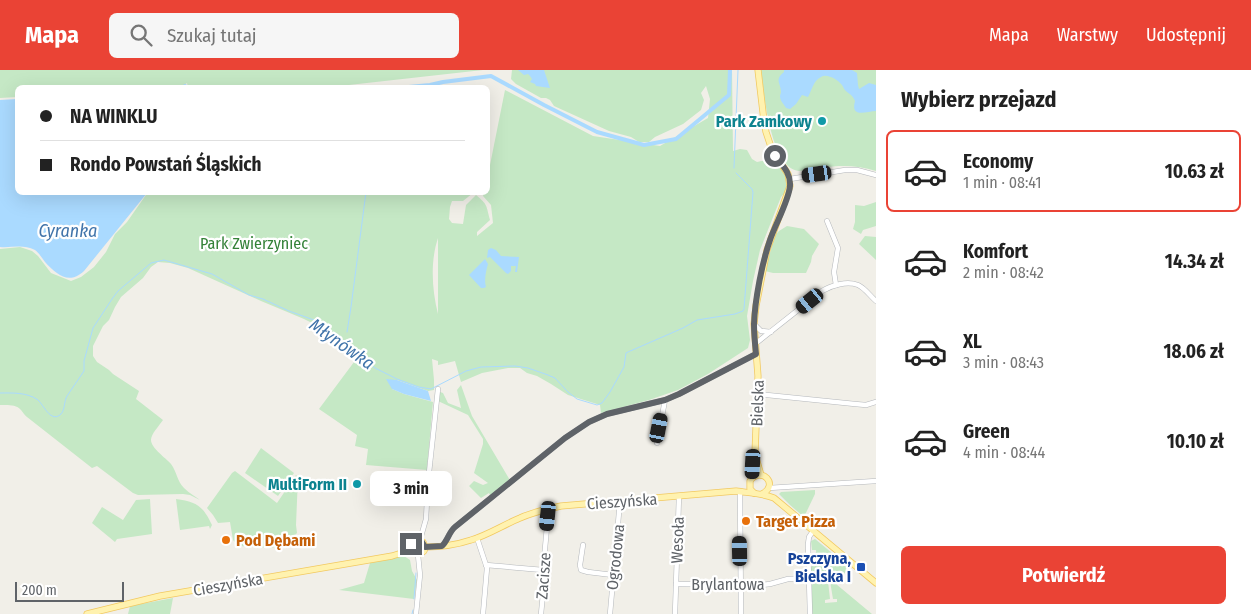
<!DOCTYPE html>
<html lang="pl">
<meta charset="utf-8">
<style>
:root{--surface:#fff;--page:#f6f6f6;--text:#222;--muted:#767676;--line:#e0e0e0;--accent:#ea4335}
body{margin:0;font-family:"Fira Sans Condensed",sans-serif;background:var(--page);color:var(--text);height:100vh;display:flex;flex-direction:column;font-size:19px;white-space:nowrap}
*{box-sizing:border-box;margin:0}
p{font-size:16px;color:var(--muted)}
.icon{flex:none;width:28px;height:28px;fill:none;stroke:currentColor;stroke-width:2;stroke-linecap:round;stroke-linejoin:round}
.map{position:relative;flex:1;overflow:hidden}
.panel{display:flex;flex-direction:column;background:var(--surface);width:375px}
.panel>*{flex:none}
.guide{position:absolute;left:15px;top:15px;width:475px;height:110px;border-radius:8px;box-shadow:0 5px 20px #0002;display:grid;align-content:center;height:110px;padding:0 25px;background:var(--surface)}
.scale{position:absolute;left:15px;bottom:12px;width:109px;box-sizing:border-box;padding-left:5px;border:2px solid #5f6368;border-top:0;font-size:14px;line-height:18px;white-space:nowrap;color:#5f6368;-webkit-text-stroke:4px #fff;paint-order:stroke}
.end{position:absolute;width:22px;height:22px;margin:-11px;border:6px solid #5f6368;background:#fff;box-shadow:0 0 0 2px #fff}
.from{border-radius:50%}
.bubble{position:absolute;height:35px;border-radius:8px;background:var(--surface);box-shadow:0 5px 20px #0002;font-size:16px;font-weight:700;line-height:35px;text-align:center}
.car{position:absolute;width:15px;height:30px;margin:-15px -8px;border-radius:6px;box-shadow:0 0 4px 1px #0007;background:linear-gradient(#222 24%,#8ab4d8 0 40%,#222 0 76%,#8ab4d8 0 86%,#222 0)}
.guide b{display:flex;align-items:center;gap:18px;height:48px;font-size:19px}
.guide b+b{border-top:1px solid var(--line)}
.guide i{width:12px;height:12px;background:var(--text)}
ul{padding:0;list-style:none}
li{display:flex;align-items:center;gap:15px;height:82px;margin:0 10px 8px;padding:0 15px;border:2px solid transparent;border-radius:8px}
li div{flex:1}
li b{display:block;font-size:19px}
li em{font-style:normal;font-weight:700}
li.active{border-color:var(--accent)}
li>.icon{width:45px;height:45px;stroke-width:1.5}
h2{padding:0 25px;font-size:22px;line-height:60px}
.action{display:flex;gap:10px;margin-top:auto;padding:10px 25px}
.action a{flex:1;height:58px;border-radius:8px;background:var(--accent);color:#fff;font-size:20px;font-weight:700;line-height:58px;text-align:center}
header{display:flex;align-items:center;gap:30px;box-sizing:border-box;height:70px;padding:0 25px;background:var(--accent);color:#fff}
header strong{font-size:24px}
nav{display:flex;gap:28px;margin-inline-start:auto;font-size:18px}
.search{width:350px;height:45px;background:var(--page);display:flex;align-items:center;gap:12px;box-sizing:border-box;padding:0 18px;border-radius:8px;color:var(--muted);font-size:19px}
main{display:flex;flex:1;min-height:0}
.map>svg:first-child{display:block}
</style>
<header>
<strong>Mapa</strong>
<div class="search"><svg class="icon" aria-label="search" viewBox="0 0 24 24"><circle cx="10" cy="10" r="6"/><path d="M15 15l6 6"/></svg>Szukaj tutaj</div>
<nav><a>Mapa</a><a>Warstwy</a><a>Udostępnij</a></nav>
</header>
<main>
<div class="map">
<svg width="876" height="544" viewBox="0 0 876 544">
<rect width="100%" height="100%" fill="#f1efe8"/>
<g fill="#c5e8c5" fill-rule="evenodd">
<polygon points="0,0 483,0 331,17 188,18 187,13 183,16 177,18 18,18 17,27 0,28"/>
<path d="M512 0H732L733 81 740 79 747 80 752 89 757 92C762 91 767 90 773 91 781 92 788 109 787 117 787 121 784 124 781 127L760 180 753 211 747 246 750 270 748 278 708 304 678 320 649 330 601 343 600 335 568 325 551 314 537 306 527 303 520 298H508L482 303 461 312 455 291 438 295V291L432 289 434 310V320L428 321 397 310 392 319 404 324 433 332 427 400 366 395 368 379 355 376 357 365 319 339 357 288 326 260 304 249 261 231 188 198 170 193 158 192 151 197 143 208 121 227 115 237 109 250 103 256 93 276V286L97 292 109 300 113 304 139 321 136 329 163 350C159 356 151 364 151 370 151 378 166 388 171 394 177 402 177 411 184 418 189 423 195 426 200 430L190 425 183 424 138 425 133 423 97 396 92 398 27 347C24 345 23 342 21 340 16 334 7 335 0 335V179L20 177 32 181 38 186 51 203 71 211 81 207 94 197 106 182 115 164 127 152 148 122 473 123 463 131H452L450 137 449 149 452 153 463 154 466 135 476 125C488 135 486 135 490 150L477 162V166L493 153 491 135 483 126 484 123 488 122V105L505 20 593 66 660 76 708 48 710 29 706 16 701 23 704 30 701 40 683 54 655 67 649 72H639L631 67 609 61 554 36 550 30 546 28H541L516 14 511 9ZM438 168V244C432 220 430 192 438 168Z"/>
<path d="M761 0H876V101C849 92 826 97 799 101 770 98 764 22 761 0Z"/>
<polygon points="876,132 876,156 863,160 861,164 853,159 855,152 855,135 864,136"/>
<polygon points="787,156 804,159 819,174 812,186 811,192 806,203 773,203 765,201 775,165 779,161"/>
<polygon points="865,166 876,167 876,190 859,174"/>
<polygon points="461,315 472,346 511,412 491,427 489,423 481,428 469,416 474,411 483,415 488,413 474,403 483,374 483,369 468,345 438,331 440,322 443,323 448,333 461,338 457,320"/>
<polygon points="261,378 294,403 278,426 245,403"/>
<polygon points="235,401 277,433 296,405 298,407 296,455 297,463 289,471 272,478 239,476 233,470 230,452 218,453 213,445 207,438 232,403"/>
<polygon points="815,420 815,424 804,447 790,435 779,424 781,422"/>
<polygon points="150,429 152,464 117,469 115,472 92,453 102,437 123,450 136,430"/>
<path d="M176 429C197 432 203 436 212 455L210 459 209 456 180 460Z"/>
<polygon points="815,469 849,497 844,504 841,505 840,506 814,508 811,507 811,498 812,496 817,496 816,480 812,480 811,471"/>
<polygon points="404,486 410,490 412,501 417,510 414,529 339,520 364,513 370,493"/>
<polygon points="831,510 837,511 836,514 872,544 812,544 811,517 813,512 828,511 830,529 825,530 825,533 837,532 837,529 833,529 830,511"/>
<polygon points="173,528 170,544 128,544 130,536"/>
</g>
<g fill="#aadaff">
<polygon points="518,0 544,0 550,18 536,16 535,14 530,12 532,9 530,6 528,4 524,5"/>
<path d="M784 0H852L857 3 858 15 859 19 869 13 876 15V41C867 41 850 49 855 31 853 26 851 25 847 22 843 18 845 20 842 15 838 10 827 3 821 7 813 11 812 20 808 27L802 25 796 34 790 39 786 38C784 34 780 31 780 26 780 25 781 23 781 22 781 13 774 10 784 2Z"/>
<path d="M17 29 18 122 147 123 84 201C69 215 57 205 45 192 42 188 39 183 35 180 23 174 12 178 0 177V30Z"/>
<polygon points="491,178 496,180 501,186 519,187 517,202 515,202 516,196 511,196 511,201 508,204 506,203 490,187 487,188 488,180"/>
<path d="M485 189 488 194C486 201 484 210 486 217L484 218H481L469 205Z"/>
<polygon points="386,309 397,310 428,321 431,331 404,324 392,319"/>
</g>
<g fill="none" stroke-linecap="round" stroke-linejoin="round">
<g stroke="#aadaff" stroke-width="1">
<polyline points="734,98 738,0"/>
<polyline points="347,262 351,237 366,122"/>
<path d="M0 323C12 323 27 322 38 330 43 334 51 354 61 344 65 340 64 331 67 326L84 301V291L93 258 112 229 118 221 151 193 164 190 212 204 249 225 263 229 289 241 314 250 330 260 340 271 375 298 397 309 419 317 431 319 466 301 481 297 515 296 528 298 548 305 555 308 568 322 577 329 597 335 602 333 610 322 624 297 626 283 628 282 683 258 697 250 735 244 743 241 744 239 753 122 752 119 736 103"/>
<polyline points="414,529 416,503"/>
<polyline points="412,544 413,540"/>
</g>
<g stroke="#aadaff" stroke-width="4">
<polyline points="185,16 185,18"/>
<polyline points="398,18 430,15 443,12 491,6 544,35 597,62 644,75 676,69 729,25 730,0"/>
</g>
<defs>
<g id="minor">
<polyline points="790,109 845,100 857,100 876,105"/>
<polyline points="827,151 838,178 834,202 836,215"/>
<polyline points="754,254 761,261 771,262"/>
<path d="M755 274 822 221C832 215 847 211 858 215 865 218 870 226 876 231"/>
<polyline points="758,324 855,334 866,335 876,332"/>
<polyline points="657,373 665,330"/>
<polyline points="769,418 876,411"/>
<polyline points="740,422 741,544"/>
<polyline points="477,468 487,498 483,544"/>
<polyline points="420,470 426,449 428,412 438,319"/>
<polyline points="583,475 580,495 581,500 588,502 613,505"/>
<path d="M442 476C448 470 448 463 455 457L565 368 589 352 607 344 665 330 679 324 756 284"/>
<polyline points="486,495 543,500"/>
<polyline points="676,514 761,515 770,514 788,509 809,508"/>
<polyline points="416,544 420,505 418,485"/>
<polyline points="541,544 545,504 543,500 548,446 547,439"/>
<polyline points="610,544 620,431"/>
<polyline points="675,544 679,426"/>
<polyline points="810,544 808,474 809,467 813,461"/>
</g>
<g id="major">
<polyline points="756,388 761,405"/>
<polyline points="752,407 755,383 758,306 754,254 756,236 767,180 790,116 788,104 772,80 766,62 764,51 758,0"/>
<path d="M754 423 750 419V411C761 395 780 415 762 424"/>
<path d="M425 477C441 477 456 475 471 470 488 465 503 455 520 448 533 442 547 439 561 436L736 421C749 423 762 423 774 428L876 513"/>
<polyline points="411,480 411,474 417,470 423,472 425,477"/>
<polyline points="411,480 414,483 420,484 424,481 425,477"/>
<polyline points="87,544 160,526 392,486 411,480"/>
</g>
</defs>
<use href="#minor" stroke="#b5b8bc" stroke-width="5.5"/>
<use href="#major" stroke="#f2c960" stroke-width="7"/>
<use href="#minor" stroke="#fff" stroke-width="4.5"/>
<use href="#major" stroke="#fff2af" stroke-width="5.5"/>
</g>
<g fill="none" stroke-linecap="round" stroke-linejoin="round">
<path stroke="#5f6368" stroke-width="6" d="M411 474C414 470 418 469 422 472L425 477 442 476C448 470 449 462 455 457L565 368 589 352 607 344 665 330 679 324 756 284C755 274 754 264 754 254 755 229 762 193 770 170 775 155 789 130 790 116 791 103 782 95 775 86"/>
</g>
<g fill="#0f9aa8" stroke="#fff" stroke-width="2">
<circle cx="822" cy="51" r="5"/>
<circle cx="357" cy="414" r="5"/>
</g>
<g fill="#e8710a" stroke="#fff" stroke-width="2">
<circle cx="746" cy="451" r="5"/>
<circle cx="226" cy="470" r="5"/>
</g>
<rect fill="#1a4fb4" stroke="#fff" stroke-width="2" x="856" y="492" width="10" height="10" rx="2.5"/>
<g text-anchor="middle" stroke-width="4.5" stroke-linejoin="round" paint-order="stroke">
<g font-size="16" font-weight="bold" fill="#0d838f" stroke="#fff" text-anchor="end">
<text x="812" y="57">Park Zamkowy</text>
<text x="347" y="420">MultiForm II</text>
</g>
<g font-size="16" fill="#348238" stroke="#fff">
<text x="254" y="179">Park Zwierzyniec</text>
</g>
<g font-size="16" fill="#5f6368" stroke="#fff">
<text transform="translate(757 333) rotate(-88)" y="6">Bielska</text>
<text transform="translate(622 431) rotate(-4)" y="6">Cieszyńska</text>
<text transform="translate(677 470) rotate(-88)" y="6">Wesoła</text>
<text transform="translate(615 487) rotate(-84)" y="6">Ogrodowa</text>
<text transform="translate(543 506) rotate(-86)" y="6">Zacisze</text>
<text transform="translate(228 514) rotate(-10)" y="6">Cieszyńska</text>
<text x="728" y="520">Brylantowa</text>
</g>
<g font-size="16" font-weight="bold" fill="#c56008" stroke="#fff" text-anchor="start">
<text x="756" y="457">Target Pizza</text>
<text x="236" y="476">Pod Dębami</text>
</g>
<g font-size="16" font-weight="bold" fill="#164399" stroke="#fff" text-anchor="end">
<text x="851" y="494">Pszczyna,<tspan x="851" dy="18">Bielska I</tspan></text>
</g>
<g font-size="18" font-style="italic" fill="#4174aa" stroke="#fff">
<text x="68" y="167">Cyranka</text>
<text transform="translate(342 274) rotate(35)" y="6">Młynówka</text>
</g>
</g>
</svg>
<div class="scale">200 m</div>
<i class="end from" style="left:775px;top:86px"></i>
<i class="end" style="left:411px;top:474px"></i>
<div class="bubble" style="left:370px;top:401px;width:82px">3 min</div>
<i class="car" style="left:817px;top:104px;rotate:262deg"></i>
<i class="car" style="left:810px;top:231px;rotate:231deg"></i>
<i class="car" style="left:659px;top:358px;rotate:11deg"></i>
<i class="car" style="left:753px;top:394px;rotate:183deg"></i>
<i class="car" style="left:548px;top:446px;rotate:186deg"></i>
<i class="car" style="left:740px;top:481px;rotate:359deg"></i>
<div class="guide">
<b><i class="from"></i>NA WINKLU</b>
<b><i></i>Rondo Powstań Śląskich</b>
</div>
</div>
<section class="panel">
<h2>Wybierz przejazd</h2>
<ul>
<li class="active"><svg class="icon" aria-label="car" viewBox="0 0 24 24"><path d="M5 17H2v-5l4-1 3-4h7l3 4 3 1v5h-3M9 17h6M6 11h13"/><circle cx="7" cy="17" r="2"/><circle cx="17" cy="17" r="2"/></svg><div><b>Economy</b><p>1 min · 08:41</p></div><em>10.63 zł</em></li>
<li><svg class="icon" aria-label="car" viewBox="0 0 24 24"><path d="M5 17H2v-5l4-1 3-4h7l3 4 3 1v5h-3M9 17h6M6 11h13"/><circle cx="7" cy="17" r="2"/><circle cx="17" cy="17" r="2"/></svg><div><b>Komfort</b><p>2 min · 08:42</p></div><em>14.34 zł</em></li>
<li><svg class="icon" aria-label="car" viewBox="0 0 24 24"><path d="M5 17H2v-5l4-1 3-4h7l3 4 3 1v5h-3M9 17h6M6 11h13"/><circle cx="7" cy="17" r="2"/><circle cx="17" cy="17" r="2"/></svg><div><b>XL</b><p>3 min · 08:43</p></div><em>18.06 zł</em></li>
<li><svg class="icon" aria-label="car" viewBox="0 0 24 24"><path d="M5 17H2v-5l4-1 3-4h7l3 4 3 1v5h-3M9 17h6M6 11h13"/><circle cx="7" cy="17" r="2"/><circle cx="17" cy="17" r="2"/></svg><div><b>Green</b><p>4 min · 08:44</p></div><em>10.10 zł</em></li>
</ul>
<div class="action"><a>Potwierdź</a></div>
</section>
</main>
